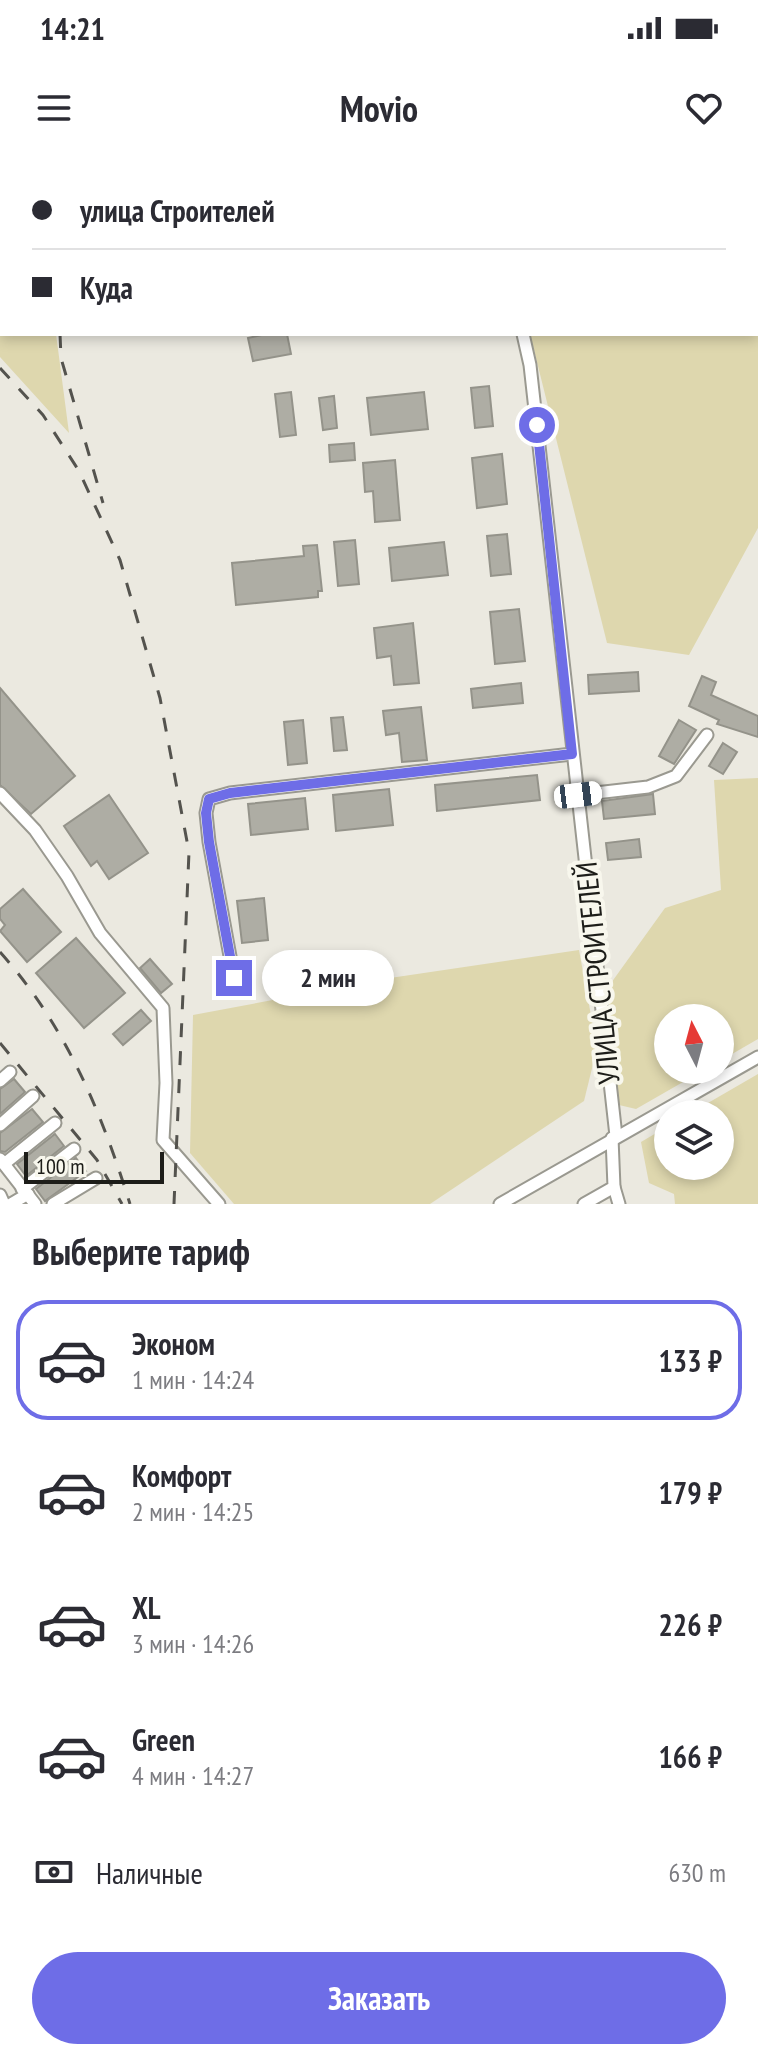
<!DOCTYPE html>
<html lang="ru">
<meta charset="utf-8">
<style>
:root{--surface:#fff;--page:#f7f7f7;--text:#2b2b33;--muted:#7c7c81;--line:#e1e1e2;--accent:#6e6de7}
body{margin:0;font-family:"PT Sans Narrow",sans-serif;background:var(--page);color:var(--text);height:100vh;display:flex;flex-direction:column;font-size:30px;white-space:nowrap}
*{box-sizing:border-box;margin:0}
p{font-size:26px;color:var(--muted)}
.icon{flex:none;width:44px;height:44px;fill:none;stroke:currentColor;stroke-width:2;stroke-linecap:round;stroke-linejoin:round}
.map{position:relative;height:1044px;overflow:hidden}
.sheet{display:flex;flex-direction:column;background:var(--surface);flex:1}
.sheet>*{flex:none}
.guide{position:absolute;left:0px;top:0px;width:758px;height:176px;box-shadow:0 4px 12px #0003;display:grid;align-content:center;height:176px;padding:0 32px;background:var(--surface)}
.needle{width:52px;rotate:354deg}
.fabs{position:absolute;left:654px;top:844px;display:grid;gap:16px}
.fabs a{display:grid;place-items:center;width:80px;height:80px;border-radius:50%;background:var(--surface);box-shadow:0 4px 12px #0003;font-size:40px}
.scale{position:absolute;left:24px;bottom:20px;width:140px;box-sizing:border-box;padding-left:8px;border:4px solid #1d1d19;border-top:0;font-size:22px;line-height:28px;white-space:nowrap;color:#1d1d19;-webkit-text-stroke:6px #f8f7ed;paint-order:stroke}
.end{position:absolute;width:36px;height:36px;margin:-18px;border:10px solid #6e6de7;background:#fff;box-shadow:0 0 0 4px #fff}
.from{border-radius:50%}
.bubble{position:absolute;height:56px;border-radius:28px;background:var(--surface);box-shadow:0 4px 12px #0003;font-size:26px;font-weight:700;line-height:56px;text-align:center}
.car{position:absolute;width:24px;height:48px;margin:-24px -12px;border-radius:10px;box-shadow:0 0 6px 2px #0007;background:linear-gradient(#fff 24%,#345 0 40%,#fff 0 76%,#345 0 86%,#fff 0)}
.guide b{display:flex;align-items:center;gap:28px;height:76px;font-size:30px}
.guide b+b{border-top:2px solid var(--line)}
.guide i{width:20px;height:20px;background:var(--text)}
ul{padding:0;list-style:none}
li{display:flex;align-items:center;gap:24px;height:120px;margin:0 16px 12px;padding:0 16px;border:4px solid transparent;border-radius:32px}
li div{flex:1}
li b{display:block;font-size:30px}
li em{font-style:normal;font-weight:700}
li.on{border-color:var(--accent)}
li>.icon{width:72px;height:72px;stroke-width:1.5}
h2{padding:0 32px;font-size:36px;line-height:96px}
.pay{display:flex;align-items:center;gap:20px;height:88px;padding:0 32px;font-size:30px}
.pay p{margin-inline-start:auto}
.primary-button{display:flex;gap:16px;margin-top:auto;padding:16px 32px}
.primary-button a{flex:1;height:92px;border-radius:48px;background:var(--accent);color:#fff;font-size:32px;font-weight:700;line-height:92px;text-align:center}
.status{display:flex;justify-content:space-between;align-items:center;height:56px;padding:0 40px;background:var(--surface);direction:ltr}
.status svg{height:22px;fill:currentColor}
header{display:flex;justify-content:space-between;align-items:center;height:104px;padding:0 32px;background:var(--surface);font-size:36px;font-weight:700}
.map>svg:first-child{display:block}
</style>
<div class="status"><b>14:21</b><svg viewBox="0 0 49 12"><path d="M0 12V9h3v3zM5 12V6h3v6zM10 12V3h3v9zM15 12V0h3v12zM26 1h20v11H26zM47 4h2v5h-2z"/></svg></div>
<header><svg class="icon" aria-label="menu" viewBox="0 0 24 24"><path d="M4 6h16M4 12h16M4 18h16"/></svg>Movio<svg class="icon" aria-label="heart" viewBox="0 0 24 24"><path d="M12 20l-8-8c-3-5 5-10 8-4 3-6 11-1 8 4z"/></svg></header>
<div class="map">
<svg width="758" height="1044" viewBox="0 0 758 1044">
<rect width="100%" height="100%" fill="#ebe9e0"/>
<g fill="#ded7ae">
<polygon points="0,0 56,0 2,2 2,174 56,174 69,273 0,197"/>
<polygon points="487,0 758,0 758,368 689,495 607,483 530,174 756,174 756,2"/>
<polygon points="758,618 758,879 720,901 720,858 668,858 668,910 704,910 636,949 619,945 610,892 606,830 665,748 721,730 714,620"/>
<polygon points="579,790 597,888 584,941 430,1044 234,1044 190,993 193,855 390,818"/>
<polygon points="758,914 758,1044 675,1044 674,1034 649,1023 641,982 668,966 668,1006 720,1006 720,954 689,954"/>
</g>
<g fill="#aeada4" stroke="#94938a" stroke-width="2">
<polygon points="266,174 287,174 291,194 253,201 248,178"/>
<polygon points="489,226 493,266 475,268 471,228"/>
<polygon points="291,232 296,275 280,277 275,234"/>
<polygon points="424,232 428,269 371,275 367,238"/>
<polygon points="334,236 337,268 323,270 319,238"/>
<polygon points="354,283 355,300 330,302 329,285"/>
<polygon points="502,294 507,344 477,348 472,298"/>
<polygon points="395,300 400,360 375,362 373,331 365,332 363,303"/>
<polygon points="507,374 511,414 491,416 487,376"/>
<polygon points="355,380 359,424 338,426 334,382"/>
<polygon points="444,382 448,415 392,421 389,388"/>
<polygon points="317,385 322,431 318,431 318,437 236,445 232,403 304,396 303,386"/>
<polygon points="519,449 525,501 495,504 490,452"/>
<polygon points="413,463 419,523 394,525 391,496 377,498 374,468"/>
<polygon points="638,512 639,531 589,534 588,515"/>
<polygon points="702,516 716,522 711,535 758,556 758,577 717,564 719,560 689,546"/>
<polygon points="521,523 523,543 473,548 471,529"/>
<polygon points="0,528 75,616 31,654 0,625"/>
<polygon points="421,547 427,600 402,602 399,573 386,575 383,551"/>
<polygon points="343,557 347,590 334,591 331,558"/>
<polygon points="303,560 307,603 288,605 284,562"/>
<polygon points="679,560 696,570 674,604 659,596"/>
<polygon points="723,583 737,592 723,614 709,606"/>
<polygon points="537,615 540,640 437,651 435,625"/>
<polygon points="389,629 393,665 336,671 333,635"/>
<polygon points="653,634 655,654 604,659 602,641"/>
<polygon points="109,635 148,693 109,719 97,701 91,706 64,666"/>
<polygon points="305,638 308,669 251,675 248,644"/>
<polygon points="639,679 641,697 608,700 606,683"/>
<polygon points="23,729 61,772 27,802 0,771 5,765 0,759 0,749"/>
<polygon points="264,738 268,780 242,783 237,741"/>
<polygon points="76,778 125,833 84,868 36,813"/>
<polygon points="150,799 172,824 161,833 140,808"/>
<polygon points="141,850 151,861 123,885 113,874"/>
<polygon points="14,919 25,932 0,954 0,929"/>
<polygon points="32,949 43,962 5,992 0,991 0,973"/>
<polygon points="55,974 64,986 26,1016 17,1004"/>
<polygon points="76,998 86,1011 45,1041 36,1029"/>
</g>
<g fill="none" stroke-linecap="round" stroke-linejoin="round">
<defs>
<g id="minor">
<polyline points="523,174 530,205 616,976"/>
<polyline points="0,633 35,670 67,716 100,773 163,848 166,923 163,980 219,1044"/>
<polyline points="578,635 648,627 676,616 707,575"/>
<polyline points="234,818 209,682 206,653 209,639 230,633 572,594"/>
<polyline points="0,921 10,912"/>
<polyline points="0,965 33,936"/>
<polyline points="0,999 35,1044"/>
<polyline points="4,1004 55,963"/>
<polyline points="614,1027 619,1044"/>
<polyline points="22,1029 74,989"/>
<polyline points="0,1035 4,1044"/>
<polyline points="11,1044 28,1034"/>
<polyline points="53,1044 96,1018"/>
<polyline points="500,1044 758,897"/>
<polyline points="584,1044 614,1027 612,978"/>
</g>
</defs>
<use href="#minor" stroke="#9a9990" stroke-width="15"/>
<use href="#minor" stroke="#fff" stroke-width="11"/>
<g stroke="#54534e" stroke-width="3" stroke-dasharray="14 14" stroke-linecap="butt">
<polyline points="67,2 67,0"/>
<polyline points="60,174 61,198 103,343"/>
<polyline points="0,208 43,255 79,311 120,400 160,538 189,692 174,1044"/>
<path d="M0 792C66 866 101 951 130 1044"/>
<polyline points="0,883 97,1000 122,1044"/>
</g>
</g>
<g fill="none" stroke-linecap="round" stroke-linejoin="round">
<polyline stroke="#6e6de7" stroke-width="10" points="234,818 209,682 206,653 209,639 230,633 572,594 537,265"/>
</g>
<g text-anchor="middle" stroke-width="8" stroke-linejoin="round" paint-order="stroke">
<g font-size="30" fill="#1d1d19" stroke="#f8f7ed">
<text transform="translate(598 813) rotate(-96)" y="10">УЛИЦА СТРОИТЕЛЕЙ</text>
</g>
</g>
</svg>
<div class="fabs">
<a><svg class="needle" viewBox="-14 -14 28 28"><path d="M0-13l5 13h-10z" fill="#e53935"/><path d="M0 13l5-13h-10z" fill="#7c7c81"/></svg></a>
<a><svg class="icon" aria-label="layers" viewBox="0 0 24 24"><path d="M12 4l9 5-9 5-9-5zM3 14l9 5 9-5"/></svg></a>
</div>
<div class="scale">100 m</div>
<i class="end from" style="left:537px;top:265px"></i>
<i class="end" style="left:234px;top:818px"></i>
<div class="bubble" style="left:262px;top:790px;width:132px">2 мин</div>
<i class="car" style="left:578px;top:635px;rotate:83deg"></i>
<div class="guide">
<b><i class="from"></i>улица Строителей</b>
<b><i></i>Куда</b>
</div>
</div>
<section class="sheet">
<h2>Выберите тариф</h2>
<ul>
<li class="on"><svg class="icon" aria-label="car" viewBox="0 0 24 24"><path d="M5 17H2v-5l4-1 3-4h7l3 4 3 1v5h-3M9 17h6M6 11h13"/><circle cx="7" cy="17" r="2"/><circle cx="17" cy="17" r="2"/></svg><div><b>Эконом</b><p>1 мин · 14:24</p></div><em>133 ₽</em></li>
<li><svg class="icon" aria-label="car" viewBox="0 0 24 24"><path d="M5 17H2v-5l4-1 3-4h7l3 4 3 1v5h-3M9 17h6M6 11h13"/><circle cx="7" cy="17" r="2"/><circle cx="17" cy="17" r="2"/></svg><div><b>Комфорт</b><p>2 мин · 14:25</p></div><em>179 ₽</em></li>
<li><svg class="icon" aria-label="car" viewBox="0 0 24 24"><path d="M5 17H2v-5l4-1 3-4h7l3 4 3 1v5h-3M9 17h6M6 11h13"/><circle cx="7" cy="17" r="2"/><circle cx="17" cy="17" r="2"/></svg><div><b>XL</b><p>3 мин · 14:26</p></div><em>226 ₽</em></li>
<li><svg class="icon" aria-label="car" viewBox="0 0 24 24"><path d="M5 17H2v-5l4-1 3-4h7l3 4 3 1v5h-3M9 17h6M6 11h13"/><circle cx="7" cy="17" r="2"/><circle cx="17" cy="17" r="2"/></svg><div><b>Green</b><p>4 мин · 14:27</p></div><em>166 ₽</em></li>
</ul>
<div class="pay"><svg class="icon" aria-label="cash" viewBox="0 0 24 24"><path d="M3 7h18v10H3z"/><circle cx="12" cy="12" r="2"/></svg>Наличные<p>630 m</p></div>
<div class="primary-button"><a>Заказать</a></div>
</section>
